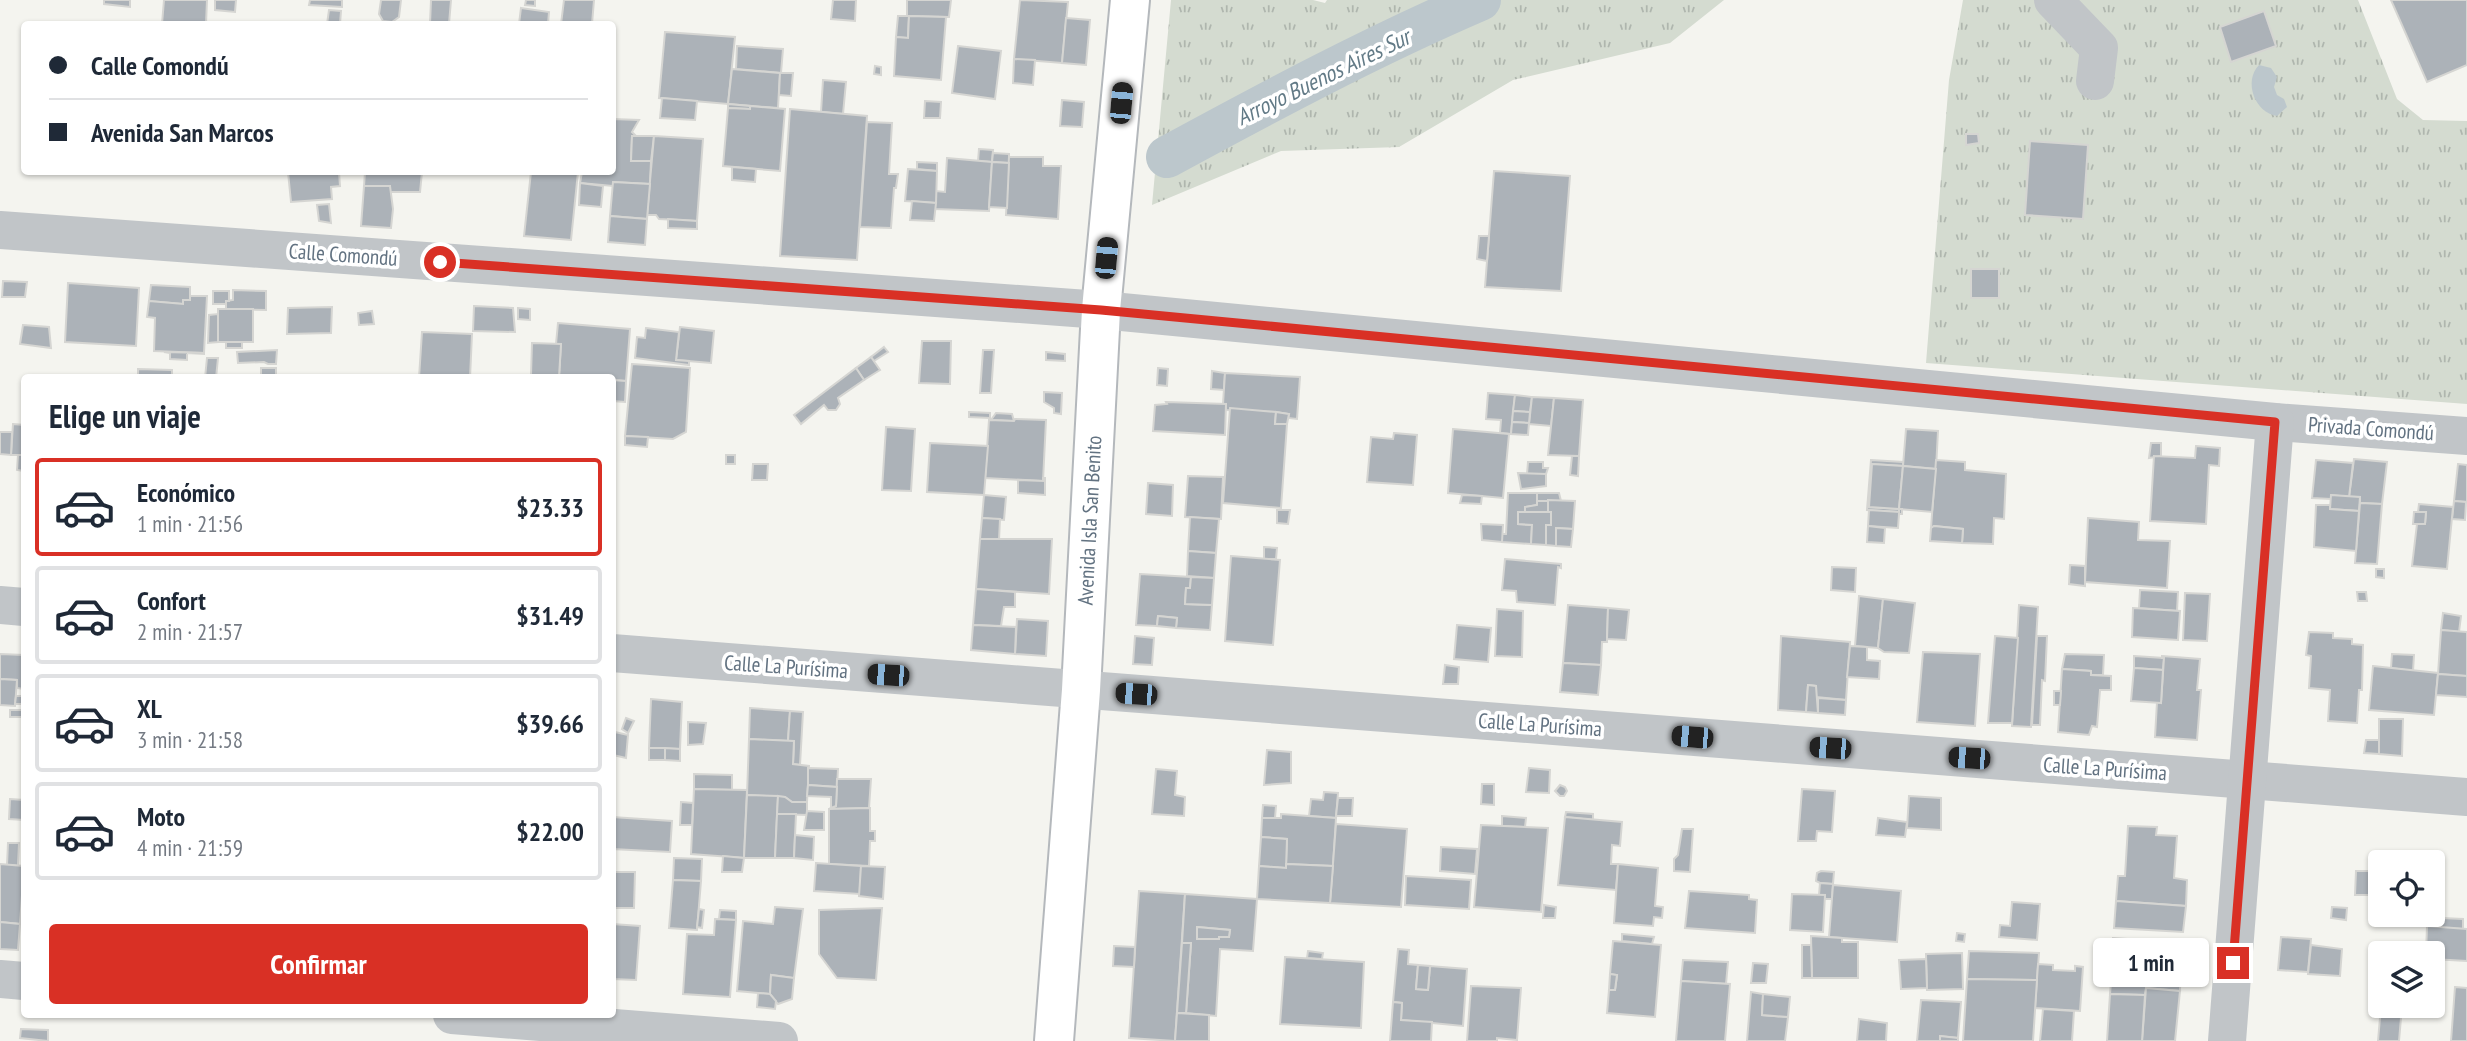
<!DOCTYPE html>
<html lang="es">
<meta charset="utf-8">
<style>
:root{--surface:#fff;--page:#f2f2f3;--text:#1f2937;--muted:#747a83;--line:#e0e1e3;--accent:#d93025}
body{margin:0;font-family:"PT Sans Narrow",sans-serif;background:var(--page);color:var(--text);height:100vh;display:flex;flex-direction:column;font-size:26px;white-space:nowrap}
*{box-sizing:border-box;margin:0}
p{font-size:23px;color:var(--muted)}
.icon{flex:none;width:38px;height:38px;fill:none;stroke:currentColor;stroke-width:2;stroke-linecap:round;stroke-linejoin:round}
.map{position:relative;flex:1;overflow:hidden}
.panel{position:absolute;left:21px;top:374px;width:595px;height:644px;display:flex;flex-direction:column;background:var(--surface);border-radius:7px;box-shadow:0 2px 5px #0004}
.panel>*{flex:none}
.banner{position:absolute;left:21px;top:21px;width:595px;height:154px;border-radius:7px;box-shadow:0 2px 5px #0004;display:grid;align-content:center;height:154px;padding:0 28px;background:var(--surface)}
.fabs{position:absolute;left:2368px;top:850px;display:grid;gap:14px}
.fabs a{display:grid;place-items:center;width:77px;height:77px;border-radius:7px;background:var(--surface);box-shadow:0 2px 5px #0004;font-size:35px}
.end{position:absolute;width:32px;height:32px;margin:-16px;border:9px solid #d93025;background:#fff;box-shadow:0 0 0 4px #fff}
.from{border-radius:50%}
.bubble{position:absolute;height:49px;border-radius:7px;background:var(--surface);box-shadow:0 2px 5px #0004;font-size:23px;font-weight:800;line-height:49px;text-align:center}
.car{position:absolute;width:21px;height:42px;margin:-21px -10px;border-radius:9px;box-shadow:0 0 5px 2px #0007;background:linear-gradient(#222 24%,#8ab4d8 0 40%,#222 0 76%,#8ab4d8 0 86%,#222 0)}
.banner b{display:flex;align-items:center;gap:24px;height:66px;font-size:26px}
.banner b+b{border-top:2px solid var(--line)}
.banner i{width:18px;height:18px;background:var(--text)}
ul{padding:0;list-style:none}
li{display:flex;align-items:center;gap:21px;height:98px;margin:0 14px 10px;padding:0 14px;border:4px solid var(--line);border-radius:7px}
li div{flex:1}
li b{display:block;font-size:26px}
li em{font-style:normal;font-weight:800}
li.on{border-color:var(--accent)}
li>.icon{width:63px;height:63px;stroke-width:1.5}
h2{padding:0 28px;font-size:32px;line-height:84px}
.primary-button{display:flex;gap:14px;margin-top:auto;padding:14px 28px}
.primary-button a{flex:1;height:80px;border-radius:7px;background:var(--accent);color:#fff;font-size:28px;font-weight:800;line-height:80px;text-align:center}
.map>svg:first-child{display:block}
</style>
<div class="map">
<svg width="2467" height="1041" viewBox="0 0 2467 1041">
<defs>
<pattern id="grass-tufts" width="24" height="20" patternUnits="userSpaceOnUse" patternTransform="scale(1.75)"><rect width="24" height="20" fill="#d4dbd0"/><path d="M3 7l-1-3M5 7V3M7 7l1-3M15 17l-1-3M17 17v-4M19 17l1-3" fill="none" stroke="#afb6ae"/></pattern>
</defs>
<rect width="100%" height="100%" fill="#f4f4ef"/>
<g fill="url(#grass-tufts)">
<polygon points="1171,0 1313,0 1325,3 1327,0 1724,0 1670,43 1513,80 1399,147 1281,151 1152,205"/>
<polygon points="1963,0 2358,0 2397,99 2423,120 2467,121 2467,404 1926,363 1949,80"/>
</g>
<path fill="#bcc7cc" d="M2259 65 2271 68 2277 77 2274 87 2277 95 2284 99 2287 107 2277 116C2255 113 2243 81 2259 65Z"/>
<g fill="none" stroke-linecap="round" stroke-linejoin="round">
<path stroke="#bcc7cc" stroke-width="42" d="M1167 157C1270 101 1373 46 1480 0"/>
</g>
<g fill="#acb2b8" stroke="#d5d5d2" stroke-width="2" fill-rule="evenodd">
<polygon points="104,0 130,0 130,7 104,4"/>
<polygon points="164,0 207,0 206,24 162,24"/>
<polygon points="215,0 236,0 235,12 215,10"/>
<polygon points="310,0 342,0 342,7 309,5"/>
<polygon points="381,0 401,0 399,17 392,22 383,21 379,14"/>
<polygon points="431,0 451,0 449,24 430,24"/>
<polygon points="526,0 535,0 535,6 525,5"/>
<polygon points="564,0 594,0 592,24 561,24"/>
<polygon points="833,0 856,0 855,21 831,19"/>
<polygon points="907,0 951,0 949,17 907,16"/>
<polygon points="1020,0 1068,2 1062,63 1014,59"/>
<polygon points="2391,0 2467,0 2467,65 2427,82"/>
<polygon points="521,8 549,12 548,24 519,24"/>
<polygon points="329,10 341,11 340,24 327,24"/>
<polygon points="2264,11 2276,46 2231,62 2220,27"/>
<polygon points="898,16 909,16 908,38 896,37"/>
<polygon points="909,16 946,17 941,80 894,76 896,37 908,38"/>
<polygon points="1066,18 1090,20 1086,65 1062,63"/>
<polygon points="377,22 392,22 410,24 377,24"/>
<polygon points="665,32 735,37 728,104 659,98"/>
<polygon points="737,46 783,49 781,73 736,69"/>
<polygon points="958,46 1001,51 995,99 952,93"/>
<polygon points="1014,59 1035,60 1033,85 1013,83"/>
<polygon points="875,66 881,67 881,75 874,74"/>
<polygon points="732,69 780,73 778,108 728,104"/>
<polygon points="780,73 793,73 791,96 779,95"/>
<polygon points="823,80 846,82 843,114 821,112"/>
<polygon points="662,98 697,101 695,120 660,118"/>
<polygon points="1062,100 1084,102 1082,127 1060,126"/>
<polygon points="925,101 941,102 940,118 924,118"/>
<polygon points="728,104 750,106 750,109 728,108"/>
<polygon points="750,106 785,109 780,171 723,166 728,108 750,109"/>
<polygon points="790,109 867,116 857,260 780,256"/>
<polygon points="612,119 639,120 632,132 636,136 632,136 631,161 651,161 650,184 613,182 613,186 580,183 582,172 612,172"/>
<polygon points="867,122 892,123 889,174 898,174 896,188 894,188 891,228 860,227"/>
<polygon points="1966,134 1978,134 1979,143 1966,145"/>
<polygon points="632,136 654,136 651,161 631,161"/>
<polygon points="654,136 703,139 697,221 659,219 656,215 647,215"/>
<polygon points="2030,141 2088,145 2083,219 2025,215"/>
<polygon points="979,149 993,150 992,162 978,161"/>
<polygon points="993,153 1009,154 1009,163 992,162"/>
<polygon points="1009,157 1043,157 1043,166 1061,166 1058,219 1006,215"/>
<polygon points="947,158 992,162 989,211 935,209 936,191 945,192"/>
<polygon points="917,162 937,163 937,171 917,169"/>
<polygon points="992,162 1009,163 1007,208 989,207"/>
<polygon points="732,167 756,169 755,182 732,180"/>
<polygon points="908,169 937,171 936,203 905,201"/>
<polygon points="1494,171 1570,176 1561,291 1485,287"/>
<polygon points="288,172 339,172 340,186 331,187 332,199 291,202"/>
<polygon points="365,172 422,172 420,192 390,192 390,186 364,186"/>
<polygon points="531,172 578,172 571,240 524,236"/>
<polygon points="613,182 650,184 647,219 610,216"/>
<polygon points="580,183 603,186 601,207 579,205"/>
<polygon points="364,186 390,186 393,209 391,228 361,226"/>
<polygon points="912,201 936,203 934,221 910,220"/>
<polygon points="329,204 331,223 319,221 317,205"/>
<polygon points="610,216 647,219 645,245 608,242"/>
<polygon points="668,219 697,221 697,229 668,228"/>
<polygon points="1479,236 1489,236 1487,261 1477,259"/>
<rect x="1971" y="269" width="28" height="29"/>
<polygon points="3,281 27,282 25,297 2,297"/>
<polygon points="68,283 139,288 136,346 65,342"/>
<polygon points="151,285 190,287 190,300 183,300 183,304 149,301"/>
<polygon points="233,290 266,291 266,310 226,309 226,301 233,300"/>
<polygon points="213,291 229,291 229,301 226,301 226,304 213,304"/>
<polygon points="190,296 207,296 204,353 154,351 155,318 147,317 149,301 183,304 183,300 190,300"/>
<polygon points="474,306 513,308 515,332 473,331"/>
<polygon points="332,307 331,333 287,334 288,308"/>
<polygon points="518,308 530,309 530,320 518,319"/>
<rect x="218" y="309" width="35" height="33"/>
<polygon points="372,311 374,324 359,325 358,313"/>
<polygon points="218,314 218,342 208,343 209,315"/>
<polygon points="558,323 630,329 626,381 612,380 612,378 559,377 561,344 556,344"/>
<polygon points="23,325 49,327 51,348 20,344"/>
<polygon points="680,327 714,331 711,363 676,360"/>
<polygon points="646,328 679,332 676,360 689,361 689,365 635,358 637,337 645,338"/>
<polygon points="422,332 472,334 470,378 419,378"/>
<polygon points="922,341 951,341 950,384 919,383"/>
<rect x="226" y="342" width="16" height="6"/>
<polygon points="532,343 561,344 559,377 531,375"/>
<polygon points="884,347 888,352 874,361 871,357"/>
<polygon points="277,350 276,364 268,364 264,362 238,363 237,352"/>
<polygon points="983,350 994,350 991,393 980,393"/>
<polygon points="164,352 204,353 204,354 187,353 187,360 170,359 170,353"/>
<polygon points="1046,352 1065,354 1065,361 1046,360"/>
<polygon points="871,357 880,370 864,380 856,368"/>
<polygon points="207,358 218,358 216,378 205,378"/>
<polygon points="632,364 690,368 686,432 673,439 625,436"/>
<rect x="261" y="368" width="15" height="10"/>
<polygon points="856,368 864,380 838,398 840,404 836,410 828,410 824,405 801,424 794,415"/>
<polygon points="1158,368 1168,369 1167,386 1157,385"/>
<polygon points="138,369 172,370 172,378 138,378"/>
<polygon points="1212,371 1225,373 1224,390 1211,389"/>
<polygon points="1225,373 1300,377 1297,419 1288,418 1289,414 1276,412 1226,410 1226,404 1223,404"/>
<polygon points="531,375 553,376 552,378 531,378"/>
<polygon points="612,380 626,381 625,402 612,401"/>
<polygon points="1044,392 1062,393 1061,414 1054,413 1054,408 1044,402"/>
<polygon points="1488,393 1515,395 1511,434 1500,433 1501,420 1486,419"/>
<polygon points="1515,395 1532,397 1530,412 1513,411"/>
<polygon points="1532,397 1554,398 1551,426 1529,424"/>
<polygon points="1554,398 1583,400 1579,456 1548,455"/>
<polygon points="1166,402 1226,404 1225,435 1153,431 1155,405 1167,404"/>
<polygon points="1230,408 1276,412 1275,424 1287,424 1281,508 1223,503"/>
<polygon points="1513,411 1530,412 1529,423 1512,422"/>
<polygon points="969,412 990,413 990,418 969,417"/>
<polygon points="1276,412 1289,414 1287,424 1275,424"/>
<polygon points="996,413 1012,414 1014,421 991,420"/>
<polygon points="1015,419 1046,420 1043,481 985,478 989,420 1014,421"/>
<polygon points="1512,422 1529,423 1528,435 1511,434"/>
<polygon points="13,424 24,425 24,455 11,455"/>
<polygon points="886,427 915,429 911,491 882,490"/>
<polygon points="1453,429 1509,434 1503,498 1448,493"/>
<polygon points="1906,429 1938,431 1936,469 1903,466"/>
<polygon points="0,432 12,432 11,455 0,454"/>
<polygon points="1394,433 1417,435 1413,485 1367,482 1371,437 1393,439"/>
<polygon points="625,436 648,437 647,447 625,445"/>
<polygon points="930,443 988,446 984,495 927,492"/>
<polygon points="2151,443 2161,443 2161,456 2149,458"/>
<polygon points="2196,446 2220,448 2219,466 2209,465 2206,524 2150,521 2154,456 2195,458"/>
<polygon points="18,455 24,455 24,471 17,470"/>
<rect x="726" y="455" width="9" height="9"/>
<polygon points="1572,456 1579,456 1578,476 1570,475"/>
<polygon points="2354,459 2387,462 2382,504 2360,503 2360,497 2349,497"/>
<polygon points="1871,460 1903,462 1903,466 1872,464 1869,507 1899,509 1899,512 1867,510"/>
<polygon points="1936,460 1965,462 1965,470 2006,474 2004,519 1994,518 1993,544 1962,543 1963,529 1934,526 1931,528"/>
<polygon points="2316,460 2353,463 2349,497 2331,495 2331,499 2312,498"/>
<polygon points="1528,462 1543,462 1543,468 1548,468 1546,474 1527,474"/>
<polygon points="753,464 768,464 767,480 752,480"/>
<polygon points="1872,464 1903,466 1899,509 1869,507"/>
<polygon points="2458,464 2467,465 2467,502 2454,501"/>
<polygon points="1903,466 1936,469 1932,512 1899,509"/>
<polygon points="1518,473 1546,474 1546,486 1521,489"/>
<polygon points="1188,476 1223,477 1221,519 1185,517"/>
<polygon points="1043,478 1045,478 1045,495 1018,493 1018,480 1043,481"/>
<polygon points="1148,483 1173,485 1172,516 1146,514"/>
<polygon points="1508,493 1537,493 1537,505 1525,507 1525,512 1518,512 1518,524 1532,525 1531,544 1502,542 1502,534 1506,534"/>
<polygon points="1537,493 1559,493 1561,501 1537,501"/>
<polygon points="984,495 1006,497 1004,520 982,518"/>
<polygon points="1462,495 1482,496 1481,504 1460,503"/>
<polygon points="2331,495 2360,497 2359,511 2330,509"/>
<polygon points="1548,500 1575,501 1573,529 1556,528 1556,546 1546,545 1546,525 1551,525 1551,512 1548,512"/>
<polygon points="1537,501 1548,501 1548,514 1525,512 1525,507 1537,505"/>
<polygon points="2454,501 2466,502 2465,520 2452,519"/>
<polygon points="2360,503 2382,504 2377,564 2355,563"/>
<polygon points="2419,504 2453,507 2447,569 2412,566 2417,524 2425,524 2426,512 2418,512"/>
<polygon points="2316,505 2330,505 2330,509 2359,511 2356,551 2314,547"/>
<polygon points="1899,509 1902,509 1902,514 1899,514 1898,528 1868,526 1869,510 1899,512"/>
<polygon points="1277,510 1290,510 1288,524 1277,523"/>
<polygon points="1518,512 1551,512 1551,525 1546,525 1546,545 1531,544 1532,525 1518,524"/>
<polygon points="2414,512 2426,512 2425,524 2413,524"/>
<polygon points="1190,517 1219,519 1216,553 1188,551"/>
<polygon points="982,518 1000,519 999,540 980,539"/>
<polygon points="2088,518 2139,522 2138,540 2170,541 2167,588 2085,582"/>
<polygon points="1481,524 1503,525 1502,542 1482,540"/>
<polygon points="1868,526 1885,528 1884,543 1867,542"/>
<polygon points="1934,526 1963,529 1962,543 1930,541 1931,528"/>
<polygon points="1556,528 1573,529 1571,547 1556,546"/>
<polygon points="980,539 1052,539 1049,594 976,589"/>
<polygon points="1264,547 1277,548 1276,559 1264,559"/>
<polygon points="1188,551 1216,553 1214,578 1187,576"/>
<polygon points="1231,556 1280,560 1273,645 1225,641"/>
<polygon points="1505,559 1561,564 1561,568 1558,567 1555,605 1517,602 1516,591 1502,590"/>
<polygon points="2070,565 2085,566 2085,586 2069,584"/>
<polygon points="1832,567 1856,568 1855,592 1831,590"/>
<polygon points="2376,569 2384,569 2384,578 2376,577"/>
<polygon points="1140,574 1191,577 1190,588 1186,588 1185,604 1212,605 1210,630 1176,628 1177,618 1158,616 1157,626 1136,625"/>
<polygon points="1191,577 1214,578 1212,605 1185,604 1186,588 1190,588"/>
<polygon points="976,589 1015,592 1015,607 1004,607 1001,626 973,625"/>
<polygon points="2140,590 2178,592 2177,611 2139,608"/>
<polygon points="2357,592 2366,592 2367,601 2358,601"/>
<polygon points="2185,593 2210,594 2207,641 2183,640"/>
<polygon points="1859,596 1883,599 1878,648 1855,646"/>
<polygon points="1883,599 1915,603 1909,653 1884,652 1878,648"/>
<polygon points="1568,605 1608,608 1607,639 1607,642 1602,642 1601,665 1563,663"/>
<polygon points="2019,605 2038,607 2031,727 2012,726"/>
<polygon points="1608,608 1629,610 1626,640 1607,639"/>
<polygon points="2133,608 2180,611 2178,640 2132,637"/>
<polygon points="1497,609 1523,611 1522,657 1495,656"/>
<polygon points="2443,613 2461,616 2459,632 2441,630"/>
<polygon points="1158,616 1177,618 1176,628 1157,626"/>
<polygon points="1017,619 1048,621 1046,656 1015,654"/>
<polygon points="973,625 1016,627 1015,654 971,650"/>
<polygon points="1457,625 1491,628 1488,662 1454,659"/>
<polygon points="2441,630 2467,632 2467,676 2438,674"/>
<polygon points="2309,632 2333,633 2333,638 2352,639 2352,644 2363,645 2362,690 2359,690 2357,723 2328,721 2330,690 2309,688 2311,656 2306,655"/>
<polygon points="1135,636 1154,638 1152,665 1133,664"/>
<polygon points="1781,636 1850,642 1846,700 1816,697 1816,686 1808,685 1806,712 1778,710"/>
<polygon points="1995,636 2018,638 2012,723 1988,723"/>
<polygon points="2037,636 2047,636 2045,681 2042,680 2040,725 2032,725"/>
<polygon points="1850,646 1867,647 1867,660 1880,661 1879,679 1847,677"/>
<polygon points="1923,652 1980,654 1975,726 1917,722"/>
<polygon points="0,654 24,655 24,689 17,688 17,680 0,679"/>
<polygon points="2065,654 2104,655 2103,675 2091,675 2091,671 2062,669"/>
<polygon points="2392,654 2414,655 2413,671 2391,668"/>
<polygon points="2134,656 2164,658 2163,670 2134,668"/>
<polygon points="2162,656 2200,659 2197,690 2201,690 2197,740 2155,737 2157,702 2161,703 2164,658 2162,658"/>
<polygon points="1563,663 1601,665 1598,695 1560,692"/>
<polygon points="1445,665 1459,667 1458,684 1443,684"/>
<polygon points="2373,666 2438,673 2434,715 2369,710"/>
<polygon points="2134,668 2163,670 2161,703 2131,701"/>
<polygon points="2062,669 2091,671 2091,675 2111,676 2111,690 2100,690 2097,727 2092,726 2089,735 2058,732"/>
<polygon points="2438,674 2467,676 2467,697 2436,695"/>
<polygon points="0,679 17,680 15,706 0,705"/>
<polygon points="1808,685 1816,686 1818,713 1806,712"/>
<polygon points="2054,691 2061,691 2060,705 2054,705"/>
<polygon points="16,696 24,696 24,704 15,704"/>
<polygon points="1818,698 1846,700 1845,715 1818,713"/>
<polygon points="651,699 682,702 680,749 649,748"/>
<polygon points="750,708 790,711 788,741 749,739"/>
<polygon points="10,710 24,710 24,731 24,717 10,717"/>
<polygon points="790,711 803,712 800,765 793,764 794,741 788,741"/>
<polygon points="626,718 634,721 628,733 622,729"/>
<polygon points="2379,719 2403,719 2402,756 2379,754"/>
<polygon points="688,722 706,723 703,744 688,745"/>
<polygon points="615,732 628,735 626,758 613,755"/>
<polygon points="749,739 794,741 793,764 809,766 807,802 792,802 785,797 747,795"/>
<polygon points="2366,740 2379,740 2379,754 2364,753"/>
<rect x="649" y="748" width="16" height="12"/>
<polygon points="665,748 680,749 680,761 665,760"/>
<polygon points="1267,750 1291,752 1291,783 1264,785"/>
<polygon points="808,768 838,769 837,787 808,785"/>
<polygon points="1529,768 1550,770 1549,793 1526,792"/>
<polygon points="1156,769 1177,771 1175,795 1185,797 1184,816 1152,814"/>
<polygon points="694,774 732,775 732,790 694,789"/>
<polygon points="837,779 871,779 869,808 829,809 836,806"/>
<polygon points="1482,784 1494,784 1494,805 1481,804"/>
<polygon points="808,785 837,787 836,806 831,808 831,797 807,796"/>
<polygon points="1560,785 1565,787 1567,791 1564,796 1560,796 1555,791"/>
<polygon points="694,789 747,790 744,858 691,854"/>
<polygon points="1802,789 1835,791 1832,832 1817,831 1816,841 1798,841"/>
<polygon points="1324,792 1338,793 1336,818 1309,816 1311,799 1323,800"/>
<polygon points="747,795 778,796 775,858 744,858"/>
<polygon points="778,796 785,797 792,802 807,802 807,815 777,814"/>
<polygon points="1909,796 1941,798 1941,830 1907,828"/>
<polygon points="1338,798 1353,798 1352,816 1336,816"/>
<polygon points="10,799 24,800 24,820 9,819"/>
<polygon points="681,802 693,803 692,825 680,825"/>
<polygon points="1263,805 1276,806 1275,818 1262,818"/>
<polygon points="870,808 870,831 875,831 875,841 870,841 869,866 829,864 829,809"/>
<polygon points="807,811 824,812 824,830 804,830"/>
<polygon points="1566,812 1593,814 1593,820 1565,817"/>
<polygon points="777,814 796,814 794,858 775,858"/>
<polygon points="1281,814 1336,818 1333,866 1286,864 1287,839 1261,837 1262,818 1281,818"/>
<polygon points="1502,816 1526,818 1525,827 1502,826"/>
<polygon points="612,817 672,821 670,852 612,849"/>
<polygon points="1565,817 1622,822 1620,846 1612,845 1611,864 1618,864 1616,890 1558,885"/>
<polygon points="1878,818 1907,822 1905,837 1876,835"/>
<polygon points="1336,824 1407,829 1401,907 1330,903"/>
<polygon points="1481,825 1548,828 1541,912 1474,907"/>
<polygon points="2128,826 2157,827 2156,835 2177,836 2174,878 2187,880 2186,906 2116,901 2118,876 2125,876"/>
<polygon points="1682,829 1693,829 1690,872 1674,871 1674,859 1678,855"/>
<polygon points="795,835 814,837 813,860 794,858"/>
<polygon points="1261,837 1287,839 1286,868 1259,866"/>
<polygon points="8,843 19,843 18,866 7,865"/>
<polygon points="1441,847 1477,849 1475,874 1440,871"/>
<polygon points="723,856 744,858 742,872 722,872"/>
<polygon points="674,858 702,859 701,881 673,880"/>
<polygon points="816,863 861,866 860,894 814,891"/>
<polygon points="0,864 24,866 20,924 0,922"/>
<polygon points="1286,864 1333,866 1330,903 1257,899 1259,866 1286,868"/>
<polygon points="1618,864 1658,868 1655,906 1663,907 1662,918 1654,917 1653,926 1614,923"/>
<polygon points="861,866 885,867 883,899 859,896"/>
<polygon points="1821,871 1834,872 1833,884 1820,883 1816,881 1817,873"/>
<polygon points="2356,871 2378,871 2380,895 2355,895"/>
<polygon points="612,872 635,872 634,908 612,908"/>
<polygon points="1406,876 1471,880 1469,909 1405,905"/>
<polygon points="673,880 701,881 697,930 669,928"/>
<polygon points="1820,883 1833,884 1832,899 1825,899 1825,895 1819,895"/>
<polygon points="1833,885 1901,891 1897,942 1829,937"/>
<polygon points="1139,891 1185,894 1175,1041 1129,1038"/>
<polygon points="1689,891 1749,895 1749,899 1757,900 1755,933 1685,928"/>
<path d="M1185 894 1257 899 1253 951 1220 949 1216 1016 1186 1013 1191 943H1182ZM1197 927 1230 930 1229 937H1219V939H1197Z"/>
<polygon points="1792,894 1825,895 1823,932 1790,930"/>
<polygon points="2116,901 2186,906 2183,932 2114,928"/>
<polygon points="2012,902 2040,904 2037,940 1999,937 2000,925 2010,926"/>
<polygon points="1544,905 1556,907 1555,918 1543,918"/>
<polygon points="775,907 803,909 794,978 771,975 770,994 737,991 743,921 773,924"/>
<polygon points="2332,907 2347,908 2346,920 2331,918"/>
<polygon points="882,908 876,980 837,978 819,954 819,910"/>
<polygon points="699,909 704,910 702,928 697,927"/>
<polygon points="720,910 736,911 736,920 719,919"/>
<polygon points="2442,918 2463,919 2463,929 2441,928"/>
<polygon points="715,919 736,920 730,997 683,994 687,934 714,935"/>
<polygon points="0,922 20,924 18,950 0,949"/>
<polygon points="612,924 640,926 636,980 612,979"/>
<polygon points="2427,926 2467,929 2467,961 2432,959 2432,954 2426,954"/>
<polygon points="1197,927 1230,930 1229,937 1219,937 1219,939 1197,939"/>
<polygon points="1957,933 1965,934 1964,942 1956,941"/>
<polygon points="1622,934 1654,937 1652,944 1622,941"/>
<polygon points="1811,936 1842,938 1842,942 1858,942 1858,978 1812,978"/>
<polygon points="2281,937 2311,939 2308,972 2278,970"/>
<polygon points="2113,938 2183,943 2181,965 2113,959"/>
<polygon points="1613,941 1661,945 1655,1017 1607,1013 1609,990 1615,990 1617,975 1610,974"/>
<polygon points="1182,943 1191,943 1186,1013 1177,1013"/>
<polygon points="1802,945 1811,945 1812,978 1802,978"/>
<polygon points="2311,945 2342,949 2340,976 2308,974"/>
<polygon points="1114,946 1135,947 1134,967 1113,966"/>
<polygon points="1398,949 1409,950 1408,964 1418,965 1416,989 1428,990 1430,966 1467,969 1463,1026 1401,1020 1402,1003 1393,1002"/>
<polygon points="1308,951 1323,953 1322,959 1307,958"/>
<polygon points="1969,951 2039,953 2037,980 1967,979"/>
<polygon points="1962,953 1963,989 1927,990 1926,954"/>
<polygon points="1285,957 1364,962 1361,1028 1280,1024"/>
<polygon points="1926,959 1927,988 1901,989 1899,960"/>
<polygon points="2113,959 2181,965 2180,991 2146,988 2145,995 2110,994"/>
<polygon points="1683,960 1728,962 1726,984 1681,981"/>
<polygon points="1753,963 1768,964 1766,983 1751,983"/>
<polygon points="2038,964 2053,965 2053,970 2075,971 2075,966 2083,967 2080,1011 2035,1008"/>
<polygon points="1418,965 1430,966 1428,990 1416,989"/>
<polygon points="1610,974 1617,975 1615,990 1609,990"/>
<polygon points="771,975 794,978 792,999 778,1004 770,994"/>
<polygon points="1967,979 2037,980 2033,1041 1963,1041"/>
<polygon points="1681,981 1730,984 1725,1041 1676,1041"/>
<polygon points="1471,986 1521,988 1517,1040 1497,1038 1497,1041 1467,1041"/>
<polygon points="2455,987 2467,988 2467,1041 2451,1041"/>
<polygon points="2146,988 2180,991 2175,1041 2142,1041"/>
<polygon points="1751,992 1763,994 1762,1015 1788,1017 1785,1041 1747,1041"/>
<polygon points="758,993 770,994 776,1001 775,1009 757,1007"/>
<polygon points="1763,994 1790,997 1788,1017 1762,1015"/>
<polygon points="2110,994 2145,995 2142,1041 2107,1041"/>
<polygon points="1921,1000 1961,1002 1958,1038 1940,1036 1940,1041 1917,1041"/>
<polygon points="1393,1002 1402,1003 1401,1020 1432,1022 1431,1041 1390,1041"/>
<polygon points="2381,1006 2402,1006 2399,1041 2378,1041"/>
<polygon points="2043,1009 2074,1011 2072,1041 2040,1041"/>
<polygon points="1177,1013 1209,1015 1209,1041 1175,1041"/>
<polygon points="1859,1019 1887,1023 1886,1041 1857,1041"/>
<polygon points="21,1029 48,1030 48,1041 20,1038"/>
<polygon points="1940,1036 1958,1038 1958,1041 1940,1041"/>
</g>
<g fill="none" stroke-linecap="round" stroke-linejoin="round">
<defs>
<g id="major">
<path id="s1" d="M1054 1041 1081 690 1101 310 1130 0"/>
</g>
</defs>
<use href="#major" stroke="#b4b8bc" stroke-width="42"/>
<g stroke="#c1c5c8" stroke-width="38">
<polyline points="2053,0 2099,48 2095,81"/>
<polyline points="0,230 1101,310 2275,422 2467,436"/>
<polyline points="0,605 24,607"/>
<polyline points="612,653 2467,797"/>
<polyline points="0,979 24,981"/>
<polyline points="452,1015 779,1041"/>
<polyline points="2227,1041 2275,422"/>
</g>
<use href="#major" stroke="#fff" stroke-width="38"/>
</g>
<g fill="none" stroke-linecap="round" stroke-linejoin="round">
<polyline stroke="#d93025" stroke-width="9" points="440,262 1101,310 2275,422 2233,963"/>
</g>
<g text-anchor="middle" stroke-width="7" stroke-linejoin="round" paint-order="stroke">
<g font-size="21" fill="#627281" stroke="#fff">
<text transform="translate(343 255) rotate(4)" y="7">Calle Comondú</text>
<text transform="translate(2371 429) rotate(4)" y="7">Privada Comondú</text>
<text dy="7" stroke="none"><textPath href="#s1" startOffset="522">Avenida Isla San Benito</textPath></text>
<text transform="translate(786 667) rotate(4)" y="7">Calle La Purísima</text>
<text transform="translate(1540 725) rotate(4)" y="7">Calle La Purísima</text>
<text transform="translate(2105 769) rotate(4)" y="7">Calle La Purísima</text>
</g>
<g font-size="23" font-style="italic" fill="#627a86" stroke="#fff">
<text transform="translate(1323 77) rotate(-26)" y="8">Arroyo Buenos Aires Sur</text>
</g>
</g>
</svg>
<div class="fabs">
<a><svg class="icon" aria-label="locate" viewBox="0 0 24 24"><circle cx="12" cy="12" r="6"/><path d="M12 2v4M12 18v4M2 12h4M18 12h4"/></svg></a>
<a><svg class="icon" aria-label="layers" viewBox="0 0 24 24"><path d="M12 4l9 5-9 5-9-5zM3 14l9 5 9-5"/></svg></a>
</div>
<i class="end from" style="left:440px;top:262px"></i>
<i class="end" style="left:2233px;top:963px"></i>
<div class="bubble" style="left:2093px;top:938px;width:116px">1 min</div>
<i class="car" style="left:1121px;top:103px;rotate:5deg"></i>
<i class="car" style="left:1106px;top:258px;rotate:5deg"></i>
<i class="car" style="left:888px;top:675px;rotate:274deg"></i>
<i class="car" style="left:1136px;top:694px;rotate:274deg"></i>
<i class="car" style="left:1692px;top:737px;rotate:275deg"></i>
<i class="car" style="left:1830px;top:748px;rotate:274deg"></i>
<i class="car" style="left:1969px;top:758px;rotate:274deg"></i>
<div class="banner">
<b><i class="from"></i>Calle Comondú</b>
<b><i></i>Avenida San Marcos</b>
</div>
<section class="panel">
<h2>Elige un viaje</h2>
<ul>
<li class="on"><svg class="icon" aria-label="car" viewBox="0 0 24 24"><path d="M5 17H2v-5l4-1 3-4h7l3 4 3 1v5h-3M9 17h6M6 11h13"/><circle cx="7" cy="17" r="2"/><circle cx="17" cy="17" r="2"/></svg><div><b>Económico</b><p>1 min · 21:56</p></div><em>$23.33</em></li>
<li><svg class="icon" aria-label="car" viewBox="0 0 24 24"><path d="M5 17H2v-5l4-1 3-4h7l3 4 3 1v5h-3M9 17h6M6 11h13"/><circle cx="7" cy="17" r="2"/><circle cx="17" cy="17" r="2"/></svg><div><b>Confort</b><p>2 min · 21:57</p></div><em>$31.49</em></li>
<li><svg class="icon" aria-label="car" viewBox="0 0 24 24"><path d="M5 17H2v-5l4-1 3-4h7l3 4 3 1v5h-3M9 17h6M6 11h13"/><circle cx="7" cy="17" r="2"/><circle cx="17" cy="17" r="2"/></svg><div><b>XL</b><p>3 min · 21:58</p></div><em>$39.66</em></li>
<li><svg class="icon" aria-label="car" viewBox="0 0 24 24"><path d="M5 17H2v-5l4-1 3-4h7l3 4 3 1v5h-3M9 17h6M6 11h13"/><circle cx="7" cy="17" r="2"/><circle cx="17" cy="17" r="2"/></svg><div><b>Moto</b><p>4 min · 21:59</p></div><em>$22.00</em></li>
</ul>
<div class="primary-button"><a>Confirmar</a></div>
</section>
</div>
